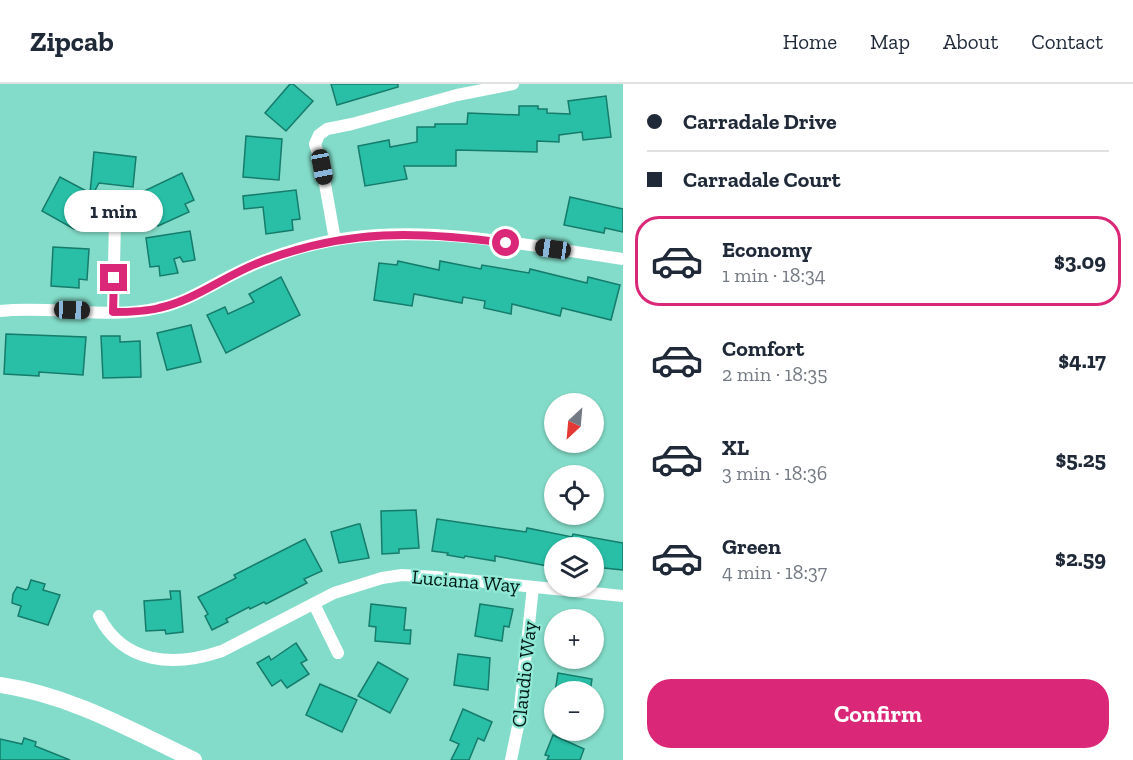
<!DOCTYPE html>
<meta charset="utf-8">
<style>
:root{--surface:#fff;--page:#f6f6f7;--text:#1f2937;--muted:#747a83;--line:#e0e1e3;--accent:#db2777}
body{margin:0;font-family:"Zilla Slab",serif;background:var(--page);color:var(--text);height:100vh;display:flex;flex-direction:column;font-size:22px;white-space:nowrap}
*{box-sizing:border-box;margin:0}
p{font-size:20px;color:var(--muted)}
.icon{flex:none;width:33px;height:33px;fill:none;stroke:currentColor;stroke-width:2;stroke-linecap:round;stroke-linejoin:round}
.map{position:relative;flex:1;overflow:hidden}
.side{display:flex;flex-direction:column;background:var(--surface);width:510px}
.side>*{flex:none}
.hud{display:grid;align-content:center;height:132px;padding:0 24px;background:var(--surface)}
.needle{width:39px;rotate:206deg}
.buttons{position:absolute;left:544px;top:309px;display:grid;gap:12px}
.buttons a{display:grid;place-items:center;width:60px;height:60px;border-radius:50%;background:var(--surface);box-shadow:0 2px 4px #0004;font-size:30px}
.end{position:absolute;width:27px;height:27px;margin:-14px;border:8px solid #db2777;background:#fff;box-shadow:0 0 0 3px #fff}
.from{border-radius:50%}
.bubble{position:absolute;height:42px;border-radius:21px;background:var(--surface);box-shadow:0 2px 4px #0004;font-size:20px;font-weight:700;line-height:42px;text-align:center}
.car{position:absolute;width:18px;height:36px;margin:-18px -9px;border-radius:8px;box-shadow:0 0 4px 2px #0007;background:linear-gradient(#222 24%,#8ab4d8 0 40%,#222 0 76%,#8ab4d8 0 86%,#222 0)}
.hud b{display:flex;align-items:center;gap:21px;height:57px;font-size:22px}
.hud b+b{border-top:2px solid var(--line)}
.hud i{width:15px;height:15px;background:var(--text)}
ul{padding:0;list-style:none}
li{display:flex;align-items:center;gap:18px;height:90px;margin:0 12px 9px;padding:0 12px;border:3px solid transparent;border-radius:24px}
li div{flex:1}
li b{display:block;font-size:22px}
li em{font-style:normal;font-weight:700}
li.on{border-color:var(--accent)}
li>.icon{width:54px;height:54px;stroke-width:1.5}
.button{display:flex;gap:12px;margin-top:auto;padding:12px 24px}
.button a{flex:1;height:69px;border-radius:24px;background:var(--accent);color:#fff;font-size:24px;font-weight:700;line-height:69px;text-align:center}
header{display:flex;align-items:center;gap:36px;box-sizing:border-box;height:84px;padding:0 30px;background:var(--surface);border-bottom:2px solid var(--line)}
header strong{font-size:28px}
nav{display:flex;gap:33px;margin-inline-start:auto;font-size:21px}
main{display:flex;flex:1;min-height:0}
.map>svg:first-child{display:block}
</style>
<header>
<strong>Zipcab</strong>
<nav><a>Home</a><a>Map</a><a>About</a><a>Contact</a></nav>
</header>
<main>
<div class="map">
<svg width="623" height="676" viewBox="0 0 623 676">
<rect width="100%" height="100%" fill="#83dcc9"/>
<g fill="#29bea6" stroke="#157b6b" stroke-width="1.5">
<polygon points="290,0 293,0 313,17 286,47 265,29"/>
<polygon points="331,0 398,0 398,3 337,21"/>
<polygon points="606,12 611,53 583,56 582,48 559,51 559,58 537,57 537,68 456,66 456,82 404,82 407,95 365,102 358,62 389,56 390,63 417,58 417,43 435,43 435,40 467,40 468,29 519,31 519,22 538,22 538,25 547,25 547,29 570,30 568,17"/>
<polygon points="246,52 282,55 279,96 243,93"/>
<polygon points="94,68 136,73 133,103 99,99 74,145 42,127 60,93 90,109"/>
<polygon points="182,89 194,116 185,120 189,128 158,142 142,108"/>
<polygon points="296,106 300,135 292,136 293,146 266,150 263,123 244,125 243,112"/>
<polygon points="570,113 623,125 623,148 605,144 604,149 564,141"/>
<polygon points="190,147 195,176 183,178 180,173 174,175 178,189 160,192 159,182 150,183 146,154"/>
<polygon points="53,163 89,165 87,196 79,195 79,204 51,202"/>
<polygon points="398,177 439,186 440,177 481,185 482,181 529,189 530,185 587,199 588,193 620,201 611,236 562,224 560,232 512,220 511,230 484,224 485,217 463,213 462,219 414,210 412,222 374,216 379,179 397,181"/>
<polygon points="281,193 300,231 226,269 207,231 225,223 228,230 254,218 249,210"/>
<polygon points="191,241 201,278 167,286 157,249"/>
<polygon points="6,250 86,253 83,291 39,288 39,292 4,290"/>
<polygon points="101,252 120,252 120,258 140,257 141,293 103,294"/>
<polygon points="416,426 419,464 399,465 399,469 382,470 381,427"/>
<polygon points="437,435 526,448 527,444 572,453 573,450 623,459 623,486 594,483 594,464 555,464 553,483 495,472 495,477 465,472 464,474 447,471 448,469 432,467"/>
<polygon points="358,440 360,440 369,474 339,479 331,448"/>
<polygon points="305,455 322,487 304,495 307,499 266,520 264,518 250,525 249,523 226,535 228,538 212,546 205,532 208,530 198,513 236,494 234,491"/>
<polygon points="31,496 45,500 43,506 60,511 48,541 18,532 21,522 12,519 13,510 17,503 26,506 28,505"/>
<polygon points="170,507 180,507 183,548 166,550 165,546 146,547 144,517 171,515"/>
<polygon points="371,520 406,524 404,546 411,546 410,560 375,557 376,543 369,542"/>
<polygon points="480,520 513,525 509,543 504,542 502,557 475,552"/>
<polygon points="296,559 307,576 301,579 309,590 287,604 281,596 272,602 257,579 269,572 271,576"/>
<polygon points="458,570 490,574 488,606 454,601"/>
<polygon points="378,578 408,595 390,629 358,612"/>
<polygon points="558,589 592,595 590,608 555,608"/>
<polygon points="320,600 357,616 342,648 306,631"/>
<polygon points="463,625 492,638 484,657 478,654 469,676 451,676 459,660 450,656"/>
<polygon points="553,651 584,665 580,676 547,676 549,672 545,671"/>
<polygon points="24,654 36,658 35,662 70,676 0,676 0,655 22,660"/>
</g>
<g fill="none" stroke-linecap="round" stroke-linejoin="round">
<g stroke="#fff" stroke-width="12">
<polyline points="335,156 322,83 315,60 319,51 327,45 352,40 457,11 513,0"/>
<path d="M0 227C52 221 107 236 158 224 185 219 208 203 232 191 255 179 279 170 304 163 406 134 520 161 623 175"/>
<polyline points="113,228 115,136"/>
<polyline points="314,520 338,569"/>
<path d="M99 532C124 581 175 583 222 567L334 509 382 494 402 491 436 493 623 512"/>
<polyline points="511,676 518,642 533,503"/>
</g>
<path stroke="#fff" stroke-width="16" d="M0 601C70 611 131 646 194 676"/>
</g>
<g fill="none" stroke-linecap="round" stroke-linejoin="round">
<path stroke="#db2777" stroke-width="8" d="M114 194 113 228C128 228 144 228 159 224 196 216 227 190 263 177 348 145 417 147 506 159"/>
</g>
<g text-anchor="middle" stroke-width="4.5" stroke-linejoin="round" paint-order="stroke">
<g font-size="20" fill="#001914" stroke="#90e9d6">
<text transform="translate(466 497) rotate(5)" y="7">Luciana Way</text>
<text transform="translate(524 590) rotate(-84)" y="7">Claudio Way</text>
</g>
</g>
</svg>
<div class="buttons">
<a><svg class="needle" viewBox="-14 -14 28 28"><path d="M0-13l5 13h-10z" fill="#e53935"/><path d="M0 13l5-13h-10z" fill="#747a83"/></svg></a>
<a><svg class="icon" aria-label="locate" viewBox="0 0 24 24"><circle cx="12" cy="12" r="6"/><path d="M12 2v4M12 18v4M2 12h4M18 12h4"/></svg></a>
<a><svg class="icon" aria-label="layers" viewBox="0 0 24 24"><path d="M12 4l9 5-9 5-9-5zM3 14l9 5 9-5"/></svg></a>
<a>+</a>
<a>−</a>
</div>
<i class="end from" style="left:506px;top:159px"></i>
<i class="end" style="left:114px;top:194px"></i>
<div class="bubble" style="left:64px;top:106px;width:99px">1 min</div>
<i class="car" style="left:322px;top:83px;rotate:169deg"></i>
<i class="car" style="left:553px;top:165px;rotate:278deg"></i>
<i class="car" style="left:72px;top:226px;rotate:92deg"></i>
</div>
<section class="side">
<div class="hud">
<b><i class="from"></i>Carradale Drive</b>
<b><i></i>Carradale Court</b>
</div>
<ul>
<li class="on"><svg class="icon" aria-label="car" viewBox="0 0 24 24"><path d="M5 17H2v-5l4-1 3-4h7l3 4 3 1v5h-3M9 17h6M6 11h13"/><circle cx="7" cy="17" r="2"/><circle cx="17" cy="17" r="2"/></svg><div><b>Economy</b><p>1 min · 18:34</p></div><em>$3.09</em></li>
<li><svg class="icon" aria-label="car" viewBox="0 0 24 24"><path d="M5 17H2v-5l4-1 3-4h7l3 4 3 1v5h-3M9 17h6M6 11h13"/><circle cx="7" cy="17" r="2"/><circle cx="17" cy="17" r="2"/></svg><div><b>Comfort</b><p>2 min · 18:35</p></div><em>$4.17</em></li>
<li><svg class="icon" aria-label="car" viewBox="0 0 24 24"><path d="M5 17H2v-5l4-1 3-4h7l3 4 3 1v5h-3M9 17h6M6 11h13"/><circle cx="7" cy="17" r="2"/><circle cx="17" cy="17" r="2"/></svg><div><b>XL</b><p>3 min · 18:36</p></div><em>$5.25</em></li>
<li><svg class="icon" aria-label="car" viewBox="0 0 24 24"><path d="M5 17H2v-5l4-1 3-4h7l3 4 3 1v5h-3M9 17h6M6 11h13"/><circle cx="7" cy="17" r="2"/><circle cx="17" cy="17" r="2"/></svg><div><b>Green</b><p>4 min · 18:37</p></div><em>$2.59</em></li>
</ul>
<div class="button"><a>Confirm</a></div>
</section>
</main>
